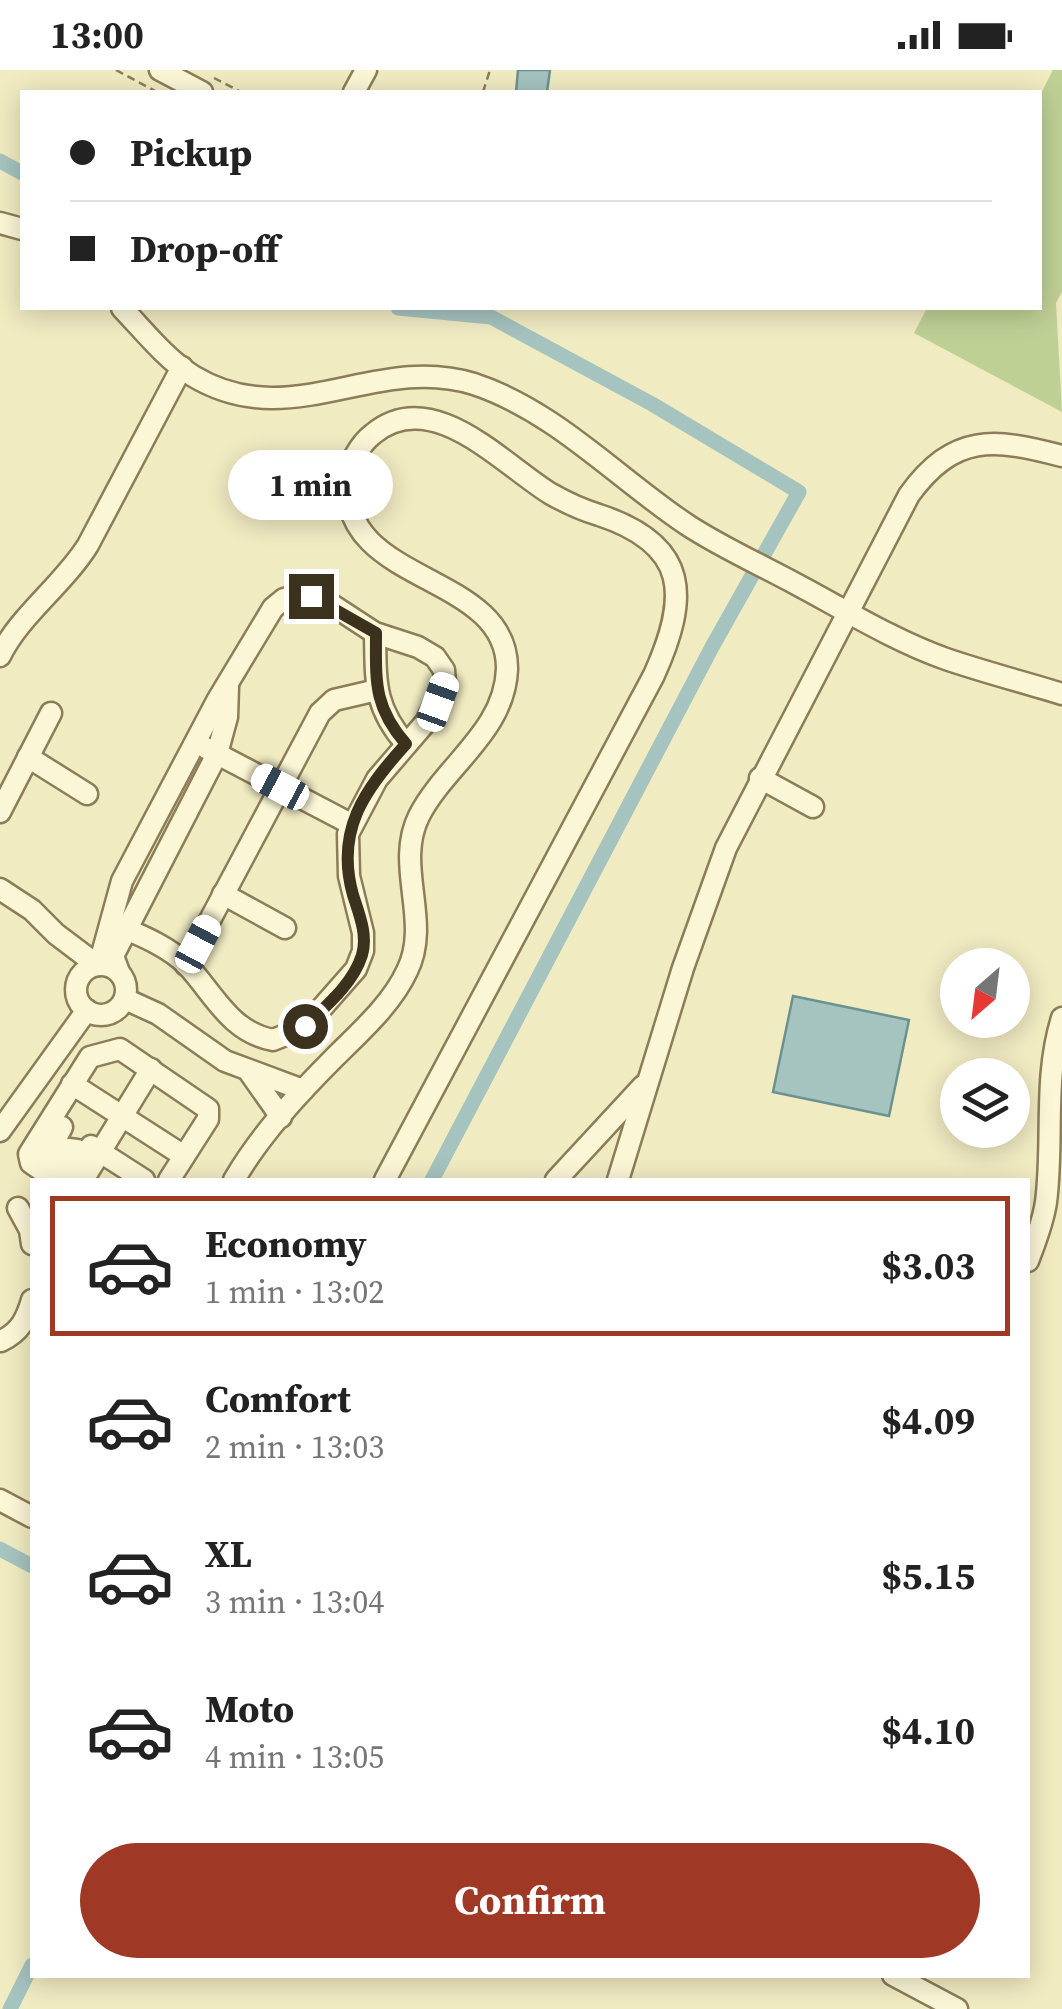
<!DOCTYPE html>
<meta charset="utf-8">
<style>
:root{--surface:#fff;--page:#f6f6f6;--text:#222;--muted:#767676;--line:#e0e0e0;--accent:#9f3824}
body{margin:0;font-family:"Source Serif 4",serif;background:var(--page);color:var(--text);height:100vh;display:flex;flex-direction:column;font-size:38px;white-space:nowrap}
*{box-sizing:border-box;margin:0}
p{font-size:32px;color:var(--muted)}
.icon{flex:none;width:55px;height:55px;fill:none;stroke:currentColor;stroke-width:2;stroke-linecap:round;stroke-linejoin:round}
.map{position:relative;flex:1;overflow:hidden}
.panel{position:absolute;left:30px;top:1108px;width:1000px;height:800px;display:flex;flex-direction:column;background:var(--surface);border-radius:0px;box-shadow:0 5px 25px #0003}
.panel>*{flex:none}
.hud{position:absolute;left:20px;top:20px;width:1022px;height:220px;border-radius:0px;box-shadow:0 5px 25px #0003;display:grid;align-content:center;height:220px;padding:0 50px;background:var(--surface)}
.needle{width:65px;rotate:208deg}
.fabs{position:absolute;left:940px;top:878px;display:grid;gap:20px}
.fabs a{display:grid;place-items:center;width:90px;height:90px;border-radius:50%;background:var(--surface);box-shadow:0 5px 25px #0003;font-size:50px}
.end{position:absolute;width:45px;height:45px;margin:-22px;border:12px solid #3b311d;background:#fff;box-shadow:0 0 0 5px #fff}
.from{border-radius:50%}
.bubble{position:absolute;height:70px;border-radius:35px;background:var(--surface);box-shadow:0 5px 25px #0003;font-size:32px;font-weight:700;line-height:70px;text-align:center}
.car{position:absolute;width:30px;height:60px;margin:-30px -15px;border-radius:12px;box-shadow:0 0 8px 2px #0007;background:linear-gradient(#fff 24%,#345 0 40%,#fff 0 76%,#345 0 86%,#fff 0)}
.hud b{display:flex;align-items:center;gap:35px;height:95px;font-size:38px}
.hud b+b{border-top:2px solid var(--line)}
.hud i{width:25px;height:25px;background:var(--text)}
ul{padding:18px 0 0;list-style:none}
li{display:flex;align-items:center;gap:30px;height:140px;margin:0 20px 15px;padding:0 30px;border:5px solid transparent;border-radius:0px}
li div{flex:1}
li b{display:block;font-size:38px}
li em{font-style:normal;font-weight:700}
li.on{border-color:var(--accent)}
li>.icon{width:90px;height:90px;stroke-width:1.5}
.primary-button{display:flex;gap:20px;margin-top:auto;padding:20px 50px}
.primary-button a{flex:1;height:115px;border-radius:60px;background:var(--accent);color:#fff;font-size:40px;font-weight:700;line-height:115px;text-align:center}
.status{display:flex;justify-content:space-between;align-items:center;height:70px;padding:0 50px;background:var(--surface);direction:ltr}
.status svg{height:28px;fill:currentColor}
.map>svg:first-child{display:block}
</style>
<div class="status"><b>13:00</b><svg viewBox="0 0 49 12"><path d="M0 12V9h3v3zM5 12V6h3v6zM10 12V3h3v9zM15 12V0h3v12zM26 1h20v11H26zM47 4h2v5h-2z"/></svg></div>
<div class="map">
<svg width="1062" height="1939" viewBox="0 0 1062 1939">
<rect width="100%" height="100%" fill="#f1ebc2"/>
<polygon fill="#bfd095" points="1053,0 1062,0 1062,222 1056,233 1062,342 914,263 927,238 1040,238 1040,25"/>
<g fill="#a5c3bf" stroke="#6b928f" stroke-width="2.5">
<polygon points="518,0 550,0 547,22 516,22"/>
<polygon points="793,926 909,950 889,1046 773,1022"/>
</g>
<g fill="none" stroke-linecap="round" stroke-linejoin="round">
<g stroke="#a5c3bf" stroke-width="15">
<polyline points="0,91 22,103"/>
<polyline points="398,238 491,247 652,334 799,422 712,577 432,1110"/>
<polyline points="0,1479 32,1496"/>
<polyline points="10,1939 32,1895"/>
</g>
<defs>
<g id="minor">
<polyline points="160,0 202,22"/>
<polyline points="354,22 366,0"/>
<polyline points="0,153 22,159"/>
<path d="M122 238C144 261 166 289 193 306 291 365 374 283 474 314 556 341 619 410 689 456 723 478 761 495 796 514 845 540 893 570 946 589 984 602 1023 612 1062 624"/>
<path d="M375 563C376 611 373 636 406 674"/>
<path d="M0 586C19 546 63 515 88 475L182 297"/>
<polyline points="206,678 351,754"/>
<polyline points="28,687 87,724"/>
<polyline points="760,708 813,737"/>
<polyline points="0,742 51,643"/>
<polyline points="0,819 32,840 56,864 97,895"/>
<polyline points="223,824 285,858"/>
<path d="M99 895 122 811 217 631 273 538 284 529 298 526H311L326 531 375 563 418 577 435 587 444 600 445 612 426 652 377 709 348 764 349 806 363 863V881L356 899 305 957 273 970C230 962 214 924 187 895 167 875 137 864 112 853"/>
<polyline points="186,895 320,643 334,630 377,620"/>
<circle cx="101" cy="920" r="25"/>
<polyline points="119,902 113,886 217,684 227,647 228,617"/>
<polyline points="125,929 158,944 225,991 303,1020"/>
<polyline points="250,1003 281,1047"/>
<polyline points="72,1014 184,1086"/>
<polyline points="62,1057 46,1088 50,1094 56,1094 69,1079 77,1080 79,1088 66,1110"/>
<polyline points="0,1061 87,940"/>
<polyline points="91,1076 144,1110"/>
<polyline points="56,1110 31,1093 29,1084 90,987 120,979 208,1039 208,1049 169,1110"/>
<polyline points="83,1110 151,999"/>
<path d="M234 1110C260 1065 298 1024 335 987 361 961 391 935 407 901 432 851 394 796 419 746 445 695 505 661 507 599 508 501 338 516 348 409 349 393 360 374 373 364 432 315 502 394 551 424 567 433 582 440 599 445 690 475 689 527 654 605L385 1110"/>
<polyline points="556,1110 643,1016"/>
<path d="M618 1110 683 898 726 778 909 425C954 363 994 368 1062 386"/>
<polyline points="18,1138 30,1160 32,1174"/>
<path d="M1028 1191C1035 1172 1043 1153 1046 1132 1054 1070 1043 1009 1062 948"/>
<path d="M1 1271C20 1262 26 1250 32 1230"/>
<polyline points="0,1430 32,1447"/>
<polyline points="893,1905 957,1939"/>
</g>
</defs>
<use href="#minor" stroke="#8c7d58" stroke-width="25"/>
<g stroke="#8c7d58" stroke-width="2.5" stroke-dasharray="8 5" stroke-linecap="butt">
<polyline points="116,0 157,22"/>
<polyline points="214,8 241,22"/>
<polyline points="483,22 490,0"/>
</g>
<use href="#minor" stroke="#fbf6d6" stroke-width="20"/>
</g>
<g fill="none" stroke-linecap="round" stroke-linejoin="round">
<path stroke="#3b311d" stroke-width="12" d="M305 956C326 936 353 914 362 885 368 865 359 844 353 825 335 761 364 720 406 674 373 636 376 611 376 563L311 526"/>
</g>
</svg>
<div class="fabs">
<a><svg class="needle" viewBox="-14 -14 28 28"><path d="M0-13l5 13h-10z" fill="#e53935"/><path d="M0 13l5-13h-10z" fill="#767676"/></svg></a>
<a><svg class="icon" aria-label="layers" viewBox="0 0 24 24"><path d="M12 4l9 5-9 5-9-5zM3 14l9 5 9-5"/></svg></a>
</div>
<i class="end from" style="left:305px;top:956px"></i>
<i class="end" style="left:311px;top:526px"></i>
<div class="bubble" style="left:228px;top:380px;width:165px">1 min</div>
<i class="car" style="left:438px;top:632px;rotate:20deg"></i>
<i class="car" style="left:280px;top:717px;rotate:298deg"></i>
<i class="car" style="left:198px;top:874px;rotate:28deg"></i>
<div class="hud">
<b><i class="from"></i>Pickup</b>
<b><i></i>Drop-off</b>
</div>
<section class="panel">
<ul>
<li class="on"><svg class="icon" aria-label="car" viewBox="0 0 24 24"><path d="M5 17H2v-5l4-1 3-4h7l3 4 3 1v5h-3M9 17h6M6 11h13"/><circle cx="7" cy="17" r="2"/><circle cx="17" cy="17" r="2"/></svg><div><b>Economy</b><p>1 min · 13:02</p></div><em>$3.03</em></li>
<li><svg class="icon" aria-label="car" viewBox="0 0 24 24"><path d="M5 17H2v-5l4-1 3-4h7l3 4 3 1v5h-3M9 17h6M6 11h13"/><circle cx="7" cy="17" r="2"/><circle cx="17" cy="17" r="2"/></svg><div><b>Comfort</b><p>2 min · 13:03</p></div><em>$4.09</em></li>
<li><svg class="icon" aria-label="car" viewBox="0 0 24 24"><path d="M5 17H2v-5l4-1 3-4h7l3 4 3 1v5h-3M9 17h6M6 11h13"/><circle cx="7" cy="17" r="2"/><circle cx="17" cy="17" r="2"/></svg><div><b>XL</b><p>3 min · 13:04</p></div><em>$5.15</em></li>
<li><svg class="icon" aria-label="car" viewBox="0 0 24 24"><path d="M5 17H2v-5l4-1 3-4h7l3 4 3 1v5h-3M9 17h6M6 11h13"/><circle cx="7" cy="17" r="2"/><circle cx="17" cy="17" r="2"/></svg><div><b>Moto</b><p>4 min · 13:05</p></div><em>$4.10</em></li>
</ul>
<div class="primary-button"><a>Confirm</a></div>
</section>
</div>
